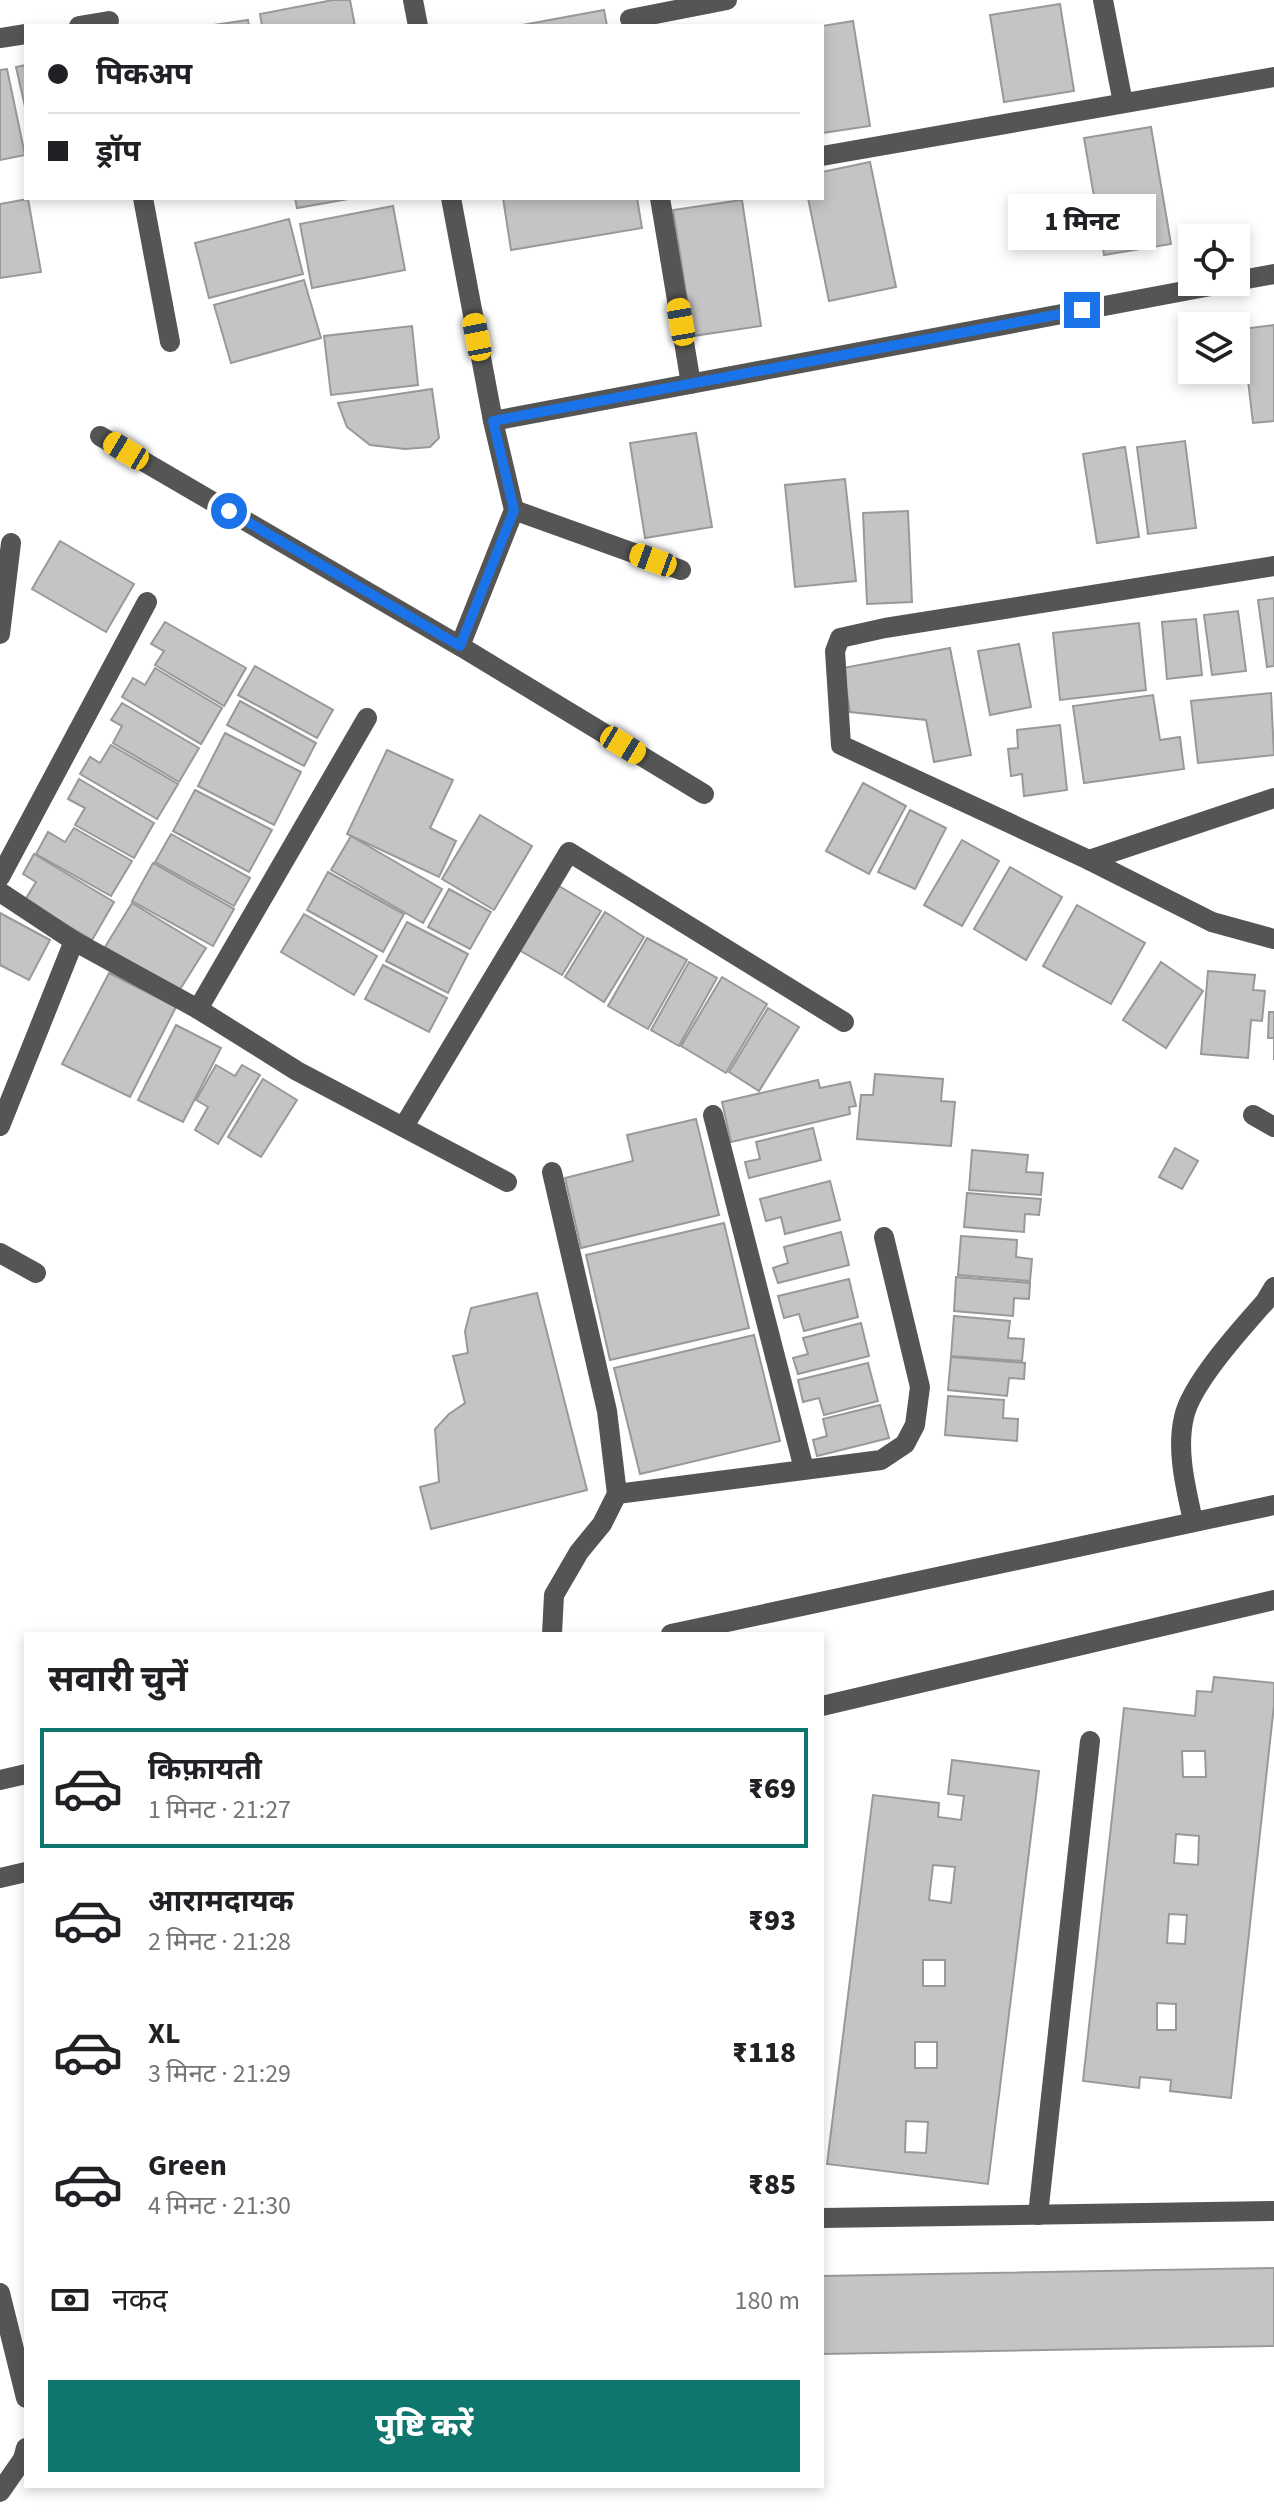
<!DOCTYPE html>
<html lang="hi">
<meta charset="utf-8">
<style>
:root{--surface:#fff;--page:#f2f2f2;--text:#202124;--muted:#757577;--line:#e0e0e0;--accent:#0f766e}
body{margin:0;font-family:"Source Sans 3","Noto Sans Devanagari",sans-serif;background:var(--page);color:var(--text);height:100vh;display:flex;flex-direction:column;font-size:30px;white-space:nowrap}
*{box-sizing:border-box;margin:0}
p{font-size:26px;color:var(--muted)}
.icon{flex:none;width:44px;height:44px;fill:none;stroke:currentColor;stroke-width:2;stroke-linecap:round;stroke-linejoin:round}
.map{position:relative;flex:1;overflow:hidden}
.side{position:absolute;left:24px;top:1632px;width:800px;height:856px;display:flex;flex-direction:column;background:var(--surface);border-radius:0px;box-shadow:0 4px 12px #0003}
.side>*{flex:none}
.guide{position:absolute;left:24px;top:24px;width:800px;height:176px;border-radius:0px;box-shadow:0 4px 12px #0003;display:grid;align-content:center;height:176px;padding:0 24px;background:var(--surface)}
.controls{position:absolute;left:1178px;top:224px;display:grid;gap:16px}
.controls a{display:grid;place-items:center;width:72px;height:72px;border-radius:0px;background:var(--surface);box-shadow:0 4px 12px #0003;font-size:40px}
.end{position:absolute;width:36px;height:36px;margin:-18px;border:10px solid #1a73e8;background:#fff;box-shadow:0 0 0 4px #fff}
.from{border-radius:50%}
.bubble{position:absolute;height:56px;border-radius:0px;background:var(--surface);box-shadow:0 4px 12px #0003;font-size:26px;font-weight:800;line-height:56px;text-align:center}
.car{position:absolute;width:24px;height:48px;margin:-24px -12px;border-radius:10px;box-shadow:0 0 6px 2px #0007;background:linear-gradient(#f5c518 24%,#345 0 40%,#f5c518 0 76%,#345 0 86%,#f5c518 0)}
.guide b{display:flex;align-items:center;gap:28px;height:76px;font-size:30px}
.guide b+b{border-top:2px solid var(--line)}
.guide i{width:20px;height:20px;background:var(--text)}
ul{padding:0;list-style:none}
li{display:flex;align-items:center;gap:24px;height:120px;margin:0 16px 12px;padding:0 8px;border:4px solid transparent;border-radius:0px}
li div{flex:1}
li b{display:block;font-size:30px}
li em{font-style:normal;font-weight:800}
li.active{border-color:var(--accent)}
li>.icon{width:72px;height:72px;stroke-width:1.5}
h2{padding:0 24px;font-size:36px;line-height:96px}
.pay{display:flex;align-items:center;gap:20px;height:88px;padding:0 24px;font-size:30px}
.pay p{margin-inline-start:auto}
.primary-button{display:flex;gap:16px;margin-top:auto;padding:16px 24px}
.primary-button a{flex:1;height:92px;border-radius:0px;background:var(--accent);color:#fff;font-size:32px;font-weight:800;line-height:92px;text-align:center}
.map>svg:first-child{display:block}
</style>
<div class="map">
<svg width="1274" height="2513" viewBox="0 0 1274 2513">
<rect width="100%" height="100%" fill="#fff"/>
<g fill="#c4c4c4" stroke="#999" stroke-width="2" fill-rule="evenodd">
<polygon points="333,0 350,0 355,26 262,26 260,14"/>
<polygon points="1060,4 1074,91 1004,102 990,15"/>
<polygon points="604,10 607,26 517,26"/>
<polygon points="248,20 249,26 207,26"/>
<polygon points="853,21 870,126 822,133 822,26"/>
<polygon points="26,65 26,111 16,67"/>
<polygon points="7,69 25,155 0,160 0,70"/>
<polygon points="1151,127 1171,244 1104,255 1084,138"/>
<polygon points="870,162 896,287 829,301 808,198 822,198 822,172"/>
<polygon points="295,198 354,198 297,208"/>
<polygon points="503,198 637,198 642,228 511,250"/>
<polygon points="28,199 41,272 0,278 0,204"/>
<polygon points="742,200 761,326 693,336 673,210"/>
<polygon points="393,206 405,270 312,288 300,224"/>
<polygon points="289,219 303,274 209,298 195,243"/>
<polygon points="304,280 321,338 231,363 214,305"/>
<polygon points="1274,325 1274,421 1253,423 1242,329"/>
<polygon points="412,326 418,385 331,395 324,336"/>
<polygon points="432,389 439,438 430,447 405,449 370,445 347,427 338,403"/>
<polygon points="696,433 712,527 645,538 630,443"/>
<polygon points="1185,441 1196,528 1148,534 1137,447"/>
<polygon points="1125,447 1139,537 1097,543 1083,454"/>
<polygon points="845,479 856,581 795,587 785,485"/>
<polygon points="908,511 912,602 867,604 863,513"/>
<polygon points="60,541 134,584 106,632 32,589"/>
<polygon points="1274,598 1274,666 1267,667 1258,600"/>
<polygon points="1238,611 1246,671 1212,675 1204,615"/>
<polygon points="1196,619 1202,675 1167,679 1162,622"/>
<polygon points="165,622 246,668 224,706 155,665 164,651 151,644"/>
<polygon points="1139,623 1146,690 1060,700 1053,633"/>
<polygon points="1019,644 1031,707 990,715 978,651"/>
<polygon points="950,648 971,755 934,762 926,720 850,712 843,668"/>
<polygon points="255,666 333,710 317,738 238,695"/>
<polygon points="155,668 222,708 201,744 122,697 133,678 145,685"/>
<polygon points="1271,693 1274,755 1198,763 1191,701"/>
<polygon points="1153,695 1160,740 1180,737 1184,769 1084,783 1073,706"/>
<polygon points="240,701 316,743 304,766 227,725"/>
<polygon points="122,703 199,748 179,782 113,743 122,726 111,720"/>
<polygon points="1060,725 1067,790 1024,796 1022,774 1011,776 1008,749 1018,748 1017,730"/>
<polygon points="225,733 301,772 274,825 198,786"/>
<polygon points="111,745 178,784 157,819 80,774 90,757 100,763"/>
<polygon points="387,750 453,780 430,828 456,841 439,877 347,834"/>
<polygon points="79,779 154,823 134,858 75,825 85,808 68,799"/>
<polygon points="863,783 906,806 869,874 826,851"/>
<polygon points="195,790 272,830 249,872 173,831"/>
<polygon points="910,810 946,828 915,889 878,872"/>
<polygon points="480,815 532,846 494,910 442,879"/>
<polygon points="74,828 132,861 111,896 36,854 48,832 65,842"/>
<polygon points="171,834 250,878 234,906 155,862"/>
<polygon points="351,836 442,889 423,923 331,870"/>
<polygon points="962,840 999,861 962,926 924,905"/>
<polygon points="34,854 114,902 92,940 25,900 36,882 23,874"/>
<polygon points="153,863 234,909 213,946 132,901"/>
<polygon points="1010,867 1062,897 1026,960 974,929"/>
<polygon points="328,872 404,914 383,952 307,910"/>
<polygon points="559,886 601,911 562,975 519,950"/>
<polygon points="449,889 491,912 470,949 428,927"/>
<polygon points="132,903 206,948 179,991 105,947"/>
<polygon points="1077,905 1145,943 1111,1004 1043,966"/>
<polygon points="605,912 644,937 604,1002 565,977"/>
<polygon points="0,913 50,940 29,980 0,965"/>
<polygon points="304,914 377,956 354,995 281,952"/>
<polygon points="407,922 468,954 448,993 386,961"/>
<polygon points="647,938 687,960 648,1029 608,1006"/>
<polygon points="689,962 717,978 679,1046 651,1030"/>
<polygon points="1161,962 1203,991 1166,1048 1123,1020"/>
<polygon points="383,965 447,998 429,1032 365,999"/>
<polygon points="1208,971 1255,975 1253,990 1265,991 1262,1021 1251,1020 1248,1058 1201,1054"/>
<polygon points="109,973 176,1007 130,1097 62,1064"/>
<polygon points="722,977 767,1004 726,1073 681,1046"/>
<polygon points="768,1008 799,1027 759,1091 729,1072"/>
<polygon points="1269,1012 1274,1012 1274,1060 1274,1038 1268,1038"/>
<polygon points="176,1025 221,1048 183,1122 138,1100"/>
<polygon points="216,1065 235,1076 242,1065 260,1075 218,1144 195,1130 208,1107 196,1100"/>
<polygon points="875,1074 943,1079 941,1101 955,1102 951,1146 857,1139 861,1095 873,1095"/>
<polygon points="263,1079 297,1100 261,1157 228,1137"/>
<polygon points="818,1080 820,1088 850,1082 856,1106 849,1107 850,1114 731,1142 722,1102"/>
<polygon points="696,1119 719,1215 581,1248 565,1178 633,1161 627,1135"/>
<polygon points="813,1128 821,1160 749,1178 745,1162 760,1159 756,1142"/>
<polygon points="1175,1148 1198,1161 1182,1189 1159,1177"/>
<polygon points="972,1150 1028,1155 1026,1172 1043,1173 1041,1195 969,1190"/>
<polygon points="830,1181 840,1220 785,1234 781,1217 766,1221 760,1199"/>
<polygon points="967,1193 1041,1199 1039,1215 1025,1214 1024,1232 964,1227"/>
<polygon points="724,1223 749,1328 610,1360 586,1255"/>
<polygon points="841,1232 849,1265 778,1283 773,1268 788,1263 784,1247"/>
<polygon points="961,1236 1017,1240 1016,1257 1032,1259 1030,1281 958,1275"/>
<polygon points="956,1277 1030,1283 1029,1299 1014,1298 1013,1316 954,1311"/>
<polygon points="849,1279 858,1317 804,1331 799,1314 784,1318 778,1296"/>
<polygon points="537,1293 587,1490 431,1529 420,1487 439,1482 435,1429 449,1414 465,1403 453,1356 468,1353 465,1331 471,1308"/>
<polygon points="954,1316 1010,1321 1008,1338 1024,1339 1022,1361 951,1356"/>
<polygon points="861,1323 869,1356 798,1374 793,1358 808,1354 803,1338"/>
<polygon points="754,1335 780,1441 640,1474 614,1368"/>
<polygon points="951,1357 1025,1363 1024,1379 1009,1378 1007,1396 948,1390"/>
<polygon points="868,1363 878,1401 824,1415 819,1398 803,1402 798,1380"/>
<polygon points="948,1396 1004,1400 1003,1418 1018,1419 1017,1441 945,1435"/>
<polygon points="880,1405 889,1438 817,1456 813,1440 827,1436 823,1419"/>
<path d="M1214 1677 1274 1683V1705L1231 2098 1170 2091 1171 2080 1140 2077 1139 2088 1083 2081 1124 1708 1195 1716 1197 1691 1212 1692ZM1182 1751H1205L1206 1777H1183ZM1176 1834 1199 1836 1198 1865 1174 1863ZM1169 1914 1187 1915 1185 1944 1167 1943ZM1157 2003 1176 2004V2030H1157Z"/>
<path d="M952 1760 1039 1771 988 2184 827 2164 873 1795 939 1803 938 1817 961 1820 964 1796 948 1794ZM933 1865 955 1867 951 1903 929 1900ZM923 1960H945V1986H923ZM915 2042H937V2068H915ZM906 2121 928 2122 926 2153 905 2152Z"/>
<polygon points="1274,2268 1274,2346 822,2354 822,2276"/>
</g>
<g fill="none" stroke-linecap="round" stroke-linejoin="round">
<g stroke="#555" stroke-width="20">
<polyline points="413,0 418,26"/>
<polyline points="1103,0 1123,103"/>
<polyline points="630,19 727,0"/>
<polyline points="79,26 109,21"/>
<polyline points="0,38 26,34"/>
<polyline points="822,156 1274,77"/>
<polyline points="143,198 170,342"/>
<polyline points="451,198 493,421 1232,282"/>
<polyline points="660,198 691,384"/>
<polyline points="1236,281 1274,274"/>
<polyline points="493,421 514,510 460,646 704,794"/>
<polyline points="100,436 460,646"/>
<polyline points="514,510 681,570"/>
<polyline points="1274,566 885,628 840,638 835,651 841,745 1089,860 1212,922 1274,939"/>
<polyline points="0,634 11,543"/>
<polyline points="1089,860 1274,798"/>
<polyline points="0,877 147,602"/>
<polyline points="0,892 74,941 198,1009 297,1071 507,1182"/>
<polyline points="198,1009 367,718"/>
<polyline points="713,1115 804,1469"/>
<polyline points="1253,1115 1274,1127"/>
<polyline points="0,1126 74,941"/>
<polyline points="404,1126 569,852 844,1022"/>
<polyline points="0,1253 36,1273"/>
<polyline points="617,1494 881,1460 905,1444 915,1425 920,1387 884,1237"/>
<path d="M1193 1521C1186 1488 1176 1451 1184 1417 1191 1384 1241 1329 1265 1302L1274 1287"/>
<polyline points="552,1634 554,1595 579,1552 602,1524 617,1494 607,1411 552,1172"/>
<polyline points="671,1634 1274,1505"/>
<polyline points="822,1706 1274,1600"/>
<polyline points="0,1780 26,1774"/>
<polyline points="0,1878 26,1872"/>
<polyline points="1038,2215 1090,1741"/>
<polyline points="822,2218 1274,2211"/>
<polyline points="0,2293 26,2398"/>
<polyline points="0,2492 23,2459 26,2448"/>
</g>
</g>
<g fill="none" stroke-linecap="round" stroke-linejoin="round">
<polyline stroke="#1a73e8" stroke-width="10" points="229,511 460,646 514,510 493,421 1082,310"/>
</g>
</svg>
<div class="controls">
<a><svg class="icon" aria-label="locate" viewBox="0 0 24 24"><circle cx="12" cy="12" r="6"/><path d="M12 2v4M12 18v4M2 12h4M18 12h4"/></svg></a>
<a><svg class="icon" aria-label="layers" viewBox="0 0 24 24"><path d="M12 4l9 5-9 5-9-5zM3 14l9 5 9-5"/></svg></a>
</div>
<i class="end from" style="left:229px;top:511px"></i>
<i class="end" style="left:1082px;top:310px"></i>
<div class="bubble" style="left:1008px;top:194px;width:148px">1 मिनट</div>
<i class="car" style="left:681px;top:322px;rotate:350deg"></i>
<i class="car" style="left:477px;top:337px;rotate:349deg"></i>
<i class="car" style="left:126px;top:451px;rotate:301deg"></i>
<i class="car" style="left:653px;top:560px;rotate:290deg"></i>
<i class="car" style="left:623px;top:745px;rotate:121deg"></i>
<div class="guide">
<b><i class="from"></i>पिकअप</b>
<b><i></i>ड्रॉप</b>
</div>
<section class="side">
<h2>सवारी चुनें</h2>
<ul>
<li class="active"><svg class="icon" aria-label="car" viewBox="0 0 24 24"><path d="M5 17H2v-5l4-1 3-4h7l3 4 3 1v5h-3M9 17h6M6 11h13"/><circle cx="7" cy="17" r="2"/><circle cx="17" cy="17" r="2"/></svg><div><b>किफ़ायती</b><p>1 मिनट · 21:27</p></div><em>₹69</em></li>
<li><svg class="icon" aria-label="car" viewBox="0 0 24 24"><path d="M5 17H2v-5l4-1 3-4h7l3 4 3 1v5h-3M9 17h6M6 11h13"/><circle cx="7" cy="17" r="2"/><circle cx="17" cy="17" r="2"/></svg><div><b>आरामदायक</b><p>2 मिनट · 21:28</p></div><em>₹93</em></li>
<li><svg class="icon" aria-label="car" viewBox="0 0 24 24"><path d="M5 17H2v-5l4-1 3-4h7l3 4 3 1v5h-3M9 17h6M6 11h13"/><circle cx="7" cy="17" r="2"/><circle cx="17" cy="17" r="2"/></svg><div><b>XL</b><p>3 मिनट · 21:29</p></div><em>₹118</em></li>
<li><svg class="icon" aria-label="car" viewBox="0 0 24 24"><path d="M5 17H2v-5l4-1 3-4h7l3 4 3 1v5h-3M9 17h6M6 11h13"/><circle cx="7" cy="17" r="2"/><circle cx="17" cy="17" r="2"/></svg><div><b>Green</b><p>4 मिनट · 21:30</p></div><em>₹85</em></li>
</ul>
<div class="pay"><svg class="icon" aria-label="cash" viewBox="0 0 24 24"><path d="M3 7h18v10H3z"/><circle cx="12" cy="12" r="2"/></svg>नकद<p>180 m</p></div>
<div class="primary-button"><a>पुष्टि करें</a></div>
</section>
</div>
